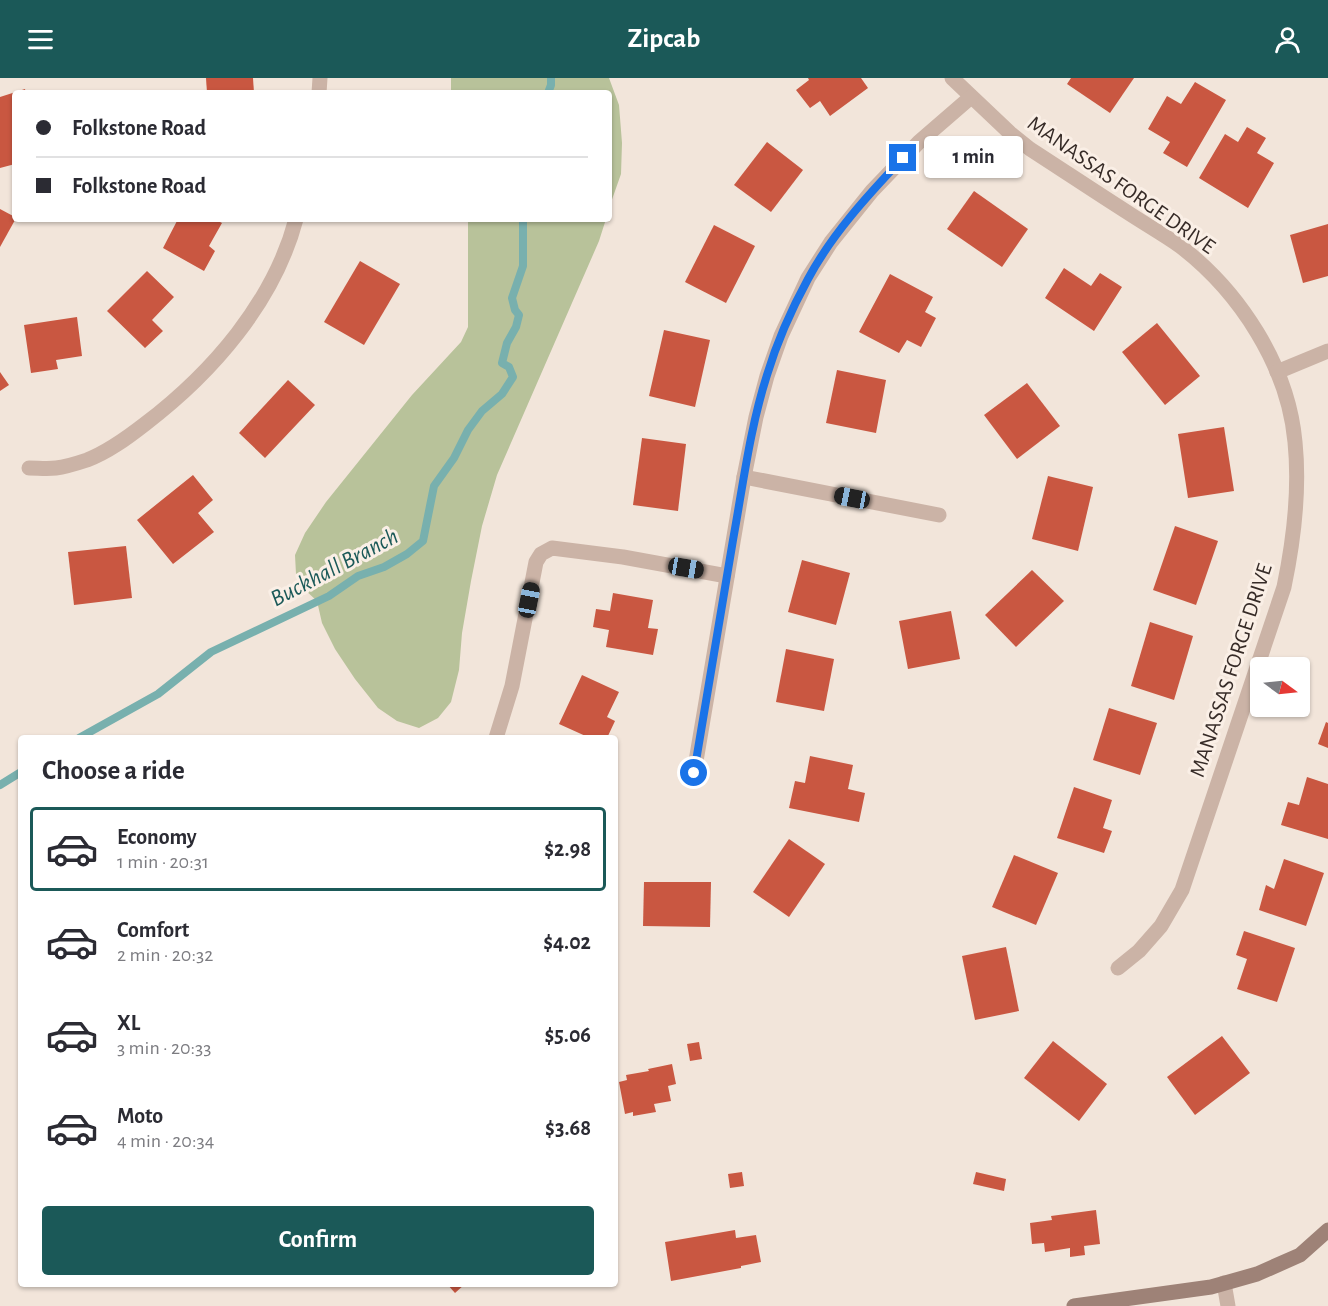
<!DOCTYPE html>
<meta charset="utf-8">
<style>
:root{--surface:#fff;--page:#f7f7f7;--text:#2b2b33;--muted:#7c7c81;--line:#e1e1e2;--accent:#1b5958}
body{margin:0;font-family:"Alegreya Sans",sans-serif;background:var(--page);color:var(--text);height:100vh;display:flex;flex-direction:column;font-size:22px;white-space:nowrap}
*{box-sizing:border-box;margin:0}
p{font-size:20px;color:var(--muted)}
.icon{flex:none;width:33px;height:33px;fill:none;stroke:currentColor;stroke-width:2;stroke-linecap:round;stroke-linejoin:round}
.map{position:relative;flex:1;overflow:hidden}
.panel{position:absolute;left:18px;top:657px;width:600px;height:552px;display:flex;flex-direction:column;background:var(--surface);border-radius:6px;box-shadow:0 2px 4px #0004}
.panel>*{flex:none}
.banner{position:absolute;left:12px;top:12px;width:600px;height:132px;border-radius:6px;box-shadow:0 2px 4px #0004;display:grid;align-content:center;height:132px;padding:0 24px;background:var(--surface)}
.needle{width:39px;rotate:105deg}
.fabs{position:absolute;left:1250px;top:579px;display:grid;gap:12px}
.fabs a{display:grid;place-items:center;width:60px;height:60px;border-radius:6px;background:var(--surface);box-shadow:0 2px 4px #0004;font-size:30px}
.end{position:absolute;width:27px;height:27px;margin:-14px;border:8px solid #1a73e8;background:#fff;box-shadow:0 0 0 3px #fff}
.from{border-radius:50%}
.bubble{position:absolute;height:42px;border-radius:6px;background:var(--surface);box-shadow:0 2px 4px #0004;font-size:20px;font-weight:700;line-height:42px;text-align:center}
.car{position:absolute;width:18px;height:36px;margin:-18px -9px;border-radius:8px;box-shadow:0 0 4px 2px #0007;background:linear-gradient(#222 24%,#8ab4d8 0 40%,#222 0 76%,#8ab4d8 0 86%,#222 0)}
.banner b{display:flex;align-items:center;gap:21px;height:57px;font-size:22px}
.banner b+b{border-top:2px solid var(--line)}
.banner i{width:15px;height:15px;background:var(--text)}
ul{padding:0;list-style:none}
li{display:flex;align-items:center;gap:18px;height:84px;margin:0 12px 9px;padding:0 12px;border:3px solid transparent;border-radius:6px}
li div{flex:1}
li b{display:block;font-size:22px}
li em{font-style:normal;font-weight:700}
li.selected{border-color:var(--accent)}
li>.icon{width:54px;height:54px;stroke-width:1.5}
h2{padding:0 24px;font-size:27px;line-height:72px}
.action{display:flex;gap:12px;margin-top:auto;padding:12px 24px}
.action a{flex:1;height:69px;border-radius:6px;background:var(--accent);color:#fff;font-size:24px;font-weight:700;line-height:69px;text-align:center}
header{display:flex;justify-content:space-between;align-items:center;height:78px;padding:0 24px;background:var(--accent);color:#fff;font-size:27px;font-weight:700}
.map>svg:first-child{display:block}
</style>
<header><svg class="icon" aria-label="menu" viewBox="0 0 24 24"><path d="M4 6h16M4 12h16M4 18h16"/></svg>Zipcab<svg class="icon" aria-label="person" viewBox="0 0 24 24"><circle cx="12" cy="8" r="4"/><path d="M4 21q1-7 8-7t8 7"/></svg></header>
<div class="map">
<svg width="1328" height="1228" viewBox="0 0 1328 1228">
<rect width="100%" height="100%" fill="#f2e5da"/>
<g fill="#b8c29a">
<polygon points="451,0 609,0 619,27 622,65 621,96 609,130 609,15 451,15"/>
<polygon points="468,141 606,141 599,163 497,397 482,448 471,503 462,555 459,592 451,624 438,640 419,650 397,643 378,630 355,601 335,571 322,545 317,523 304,511 296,496 295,477 305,455 326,424 412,317 461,264 468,249"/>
</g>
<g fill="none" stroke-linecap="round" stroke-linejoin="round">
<g stroke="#78b0ae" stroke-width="8">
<polyline points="548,15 551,7 551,0"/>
<polyline points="79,660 158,616 211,574 329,518 358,498 384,489 407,476 423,463 434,408 454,380 468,352 482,333 502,316 513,299 509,289 502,285 507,265 516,249 519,237 515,232 512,220 523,188 523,141"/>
<polyline points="0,707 21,694"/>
</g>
</g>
<g fill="#c95741">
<polygon points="206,0 253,0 254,15 207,15"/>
<polygon points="808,0 861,0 868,10 830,38 820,23 810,30 796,12 809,2"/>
<polygon points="1071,0 1134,0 1110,35 1067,6"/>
<polygon points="1195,4 1226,22 1187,89 1163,75 1170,64 1148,51 1167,18 1181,26"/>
<polygon points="25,11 26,15 15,15 15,86 0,90 0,19"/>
<polygon points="1247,49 1266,60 1257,75 1274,85 1248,130 1199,100 1225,56 1238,64"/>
<polygon points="767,64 803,92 771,134 734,107"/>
<polygon points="974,113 1028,151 1002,189 947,151"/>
<polygon points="0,131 15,139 15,142 0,169"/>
<polygon points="178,141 214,141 222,145 209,168 215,173 204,193 163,170"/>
<polygon points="1328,146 1328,198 1303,205 1290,157"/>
<polygon points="714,147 755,168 726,225 685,204"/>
<polygon points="360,183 400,206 364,267 324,244"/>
<polygon points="1064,190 1091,208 1100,195 1122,209 1094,253 1045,220"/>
<polygon points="147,193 174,219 152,242 163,253 145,270 107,233"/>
<polygon points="890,196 933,219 925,234 936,240 921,269 907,262 899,275 859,254"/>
<polygon points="77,239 82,278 56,282 58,291 31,295 24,247"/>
<polygon points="1157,245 1200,298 1165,327 1122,274"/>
<polygon points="664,252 710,262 695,329 649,318"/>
<polygon points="837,292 886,302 876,355 826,345"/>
<polygon points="0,294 9,307 0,313"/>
<polygon points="288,302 315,327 265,380 239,355"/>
<polygon points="1027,305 1060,348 1017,381 984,337"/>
<polygon points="1224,349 1234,413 1188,420 1178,356"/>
<polygon points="642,360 686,366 678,433 633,427"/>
<polygon points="193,397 213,422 198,435 214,454 173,486 137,442"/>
<polygon points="1048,398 1093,409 1078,473 1032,461"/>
<polygon points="1175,448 1218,463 1196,527 1153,512"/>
<polygon points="126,468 132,520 74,527 68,474"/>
<polygon points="802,482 850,495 836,547 788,534"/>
<polygon points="1032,492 1064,523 1016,569 985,537"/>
<polygon points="613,515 653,522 648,550 658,551 653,577 606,569 609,552 593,549 596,531 610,533"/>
<polygon points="951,533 960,581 908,591 899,543"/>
<polygon points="1150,544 1193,558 1174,622 1131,608"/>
<polygon points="786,571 834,581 824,633 776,624"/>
<polygon points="582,597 619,614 607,639 615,643 607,660 590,660 559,646"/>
<polygon points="1109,630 1157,645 1140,697 1093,682"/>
<polygon points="1326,644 1328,645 1328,670 1318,666"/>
<polygon points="810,678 853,687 848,711 865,715 859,744 789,730 795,703 805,705"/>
<polygon points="1307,699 1328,706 1328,761 1281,747 1288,724 1299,727"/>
<polygon points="1074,709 1112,722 1103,750 1112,753 1104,775 1057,760"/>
<polygon points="789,761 825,786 789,839 753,814"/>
<polygon points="1014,777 1058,795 1036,847 992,829"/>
<polygon points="1284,781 1324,795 1306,848 1259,832 1266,807 1274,811"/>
<polygon points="644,804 711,804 710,849 643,848"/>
<polygon points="1244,853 1295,870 1277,924 1237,911 1247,881 1236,877"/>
<polygon points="1006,869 1019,933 975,942 962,878"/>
<polygon points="1222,958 1250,995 1195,1037 1167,999"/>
<polygon points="1053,963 1107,1006 1079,1043 1024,1000"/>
<polygon points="699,964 702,981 690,983 687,966"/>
<polygon points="672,986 676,1006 668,1008 671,1023 654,1026 656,1034 633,1038 633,1034 625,1036 619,1004 627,1002 626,997 649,993 648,991"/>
<polygon points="742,1094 744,1108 730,1110 728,1096"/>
<polygon points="976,1094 1006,1101 1004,1113 973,1106"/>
<polygon points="1096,1132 1100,1166 1084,1168 1085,1177 1070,1179 1070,1170 1045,1174 1044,1165 1032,1166 1030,1145 1052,1142 1051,1138"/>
<polygon points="735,1152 736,1160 756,1157 761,1184 741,1188 741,1190 671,1203 665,1164"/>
<polygon points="447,1206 465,1206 455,1215"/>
</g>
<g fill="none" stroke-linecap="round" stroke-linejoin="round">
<polyline stroke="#cbb3a6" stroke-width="15" points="496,660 512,608 536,484 541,476 552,470 623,479 727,498"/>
<g stroke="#cbb3a6" stroke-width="15">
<path d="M952 0 1010 55 1030 71C1064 93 1097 115 1130 136 1147 147 1164 157 1180 168 1240 214 1288 288 1295 364 1300 413 1294 461 1284 509L1182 812 1161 848 1139 873 1118 890"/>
<polyline points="319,15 320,0"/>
<polyline points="1277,294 1328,273"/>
<path d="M29 390C38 390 47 391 56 390 66 389 78 385 87 382 108 374 127 360 145 346 212 295 274 224 296 141"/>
<polyline points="744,399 939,437"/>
<polyline points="694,695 744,399 756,339 767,298 781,258 808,200 831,164 872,113 919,64 971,19"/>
<polyline points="1224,1205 1228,1228"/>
</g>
<polyline stroke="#9e8277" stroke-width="15" points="1074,1228 1211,1209 1257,1196 1300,1177 1328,1152"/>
</g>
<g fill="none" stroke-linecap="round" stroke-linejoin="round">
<path stroke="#1a73e8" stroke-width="8" d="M694 695C707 617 720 540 733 462 743 407 750 350 767 297 777 264 791 232 808 201 832 156 868 117 903 80"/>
</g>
<g text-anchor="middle" stroke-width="6" stroke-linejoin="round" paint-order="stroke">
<g font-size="22" fill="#362b27" stroke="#faefe6">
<text transform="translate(1122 106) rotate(35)" y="8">MANASSAS FORGE DRIVE</text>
<text transform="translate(1230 592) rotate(-72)" y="8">MANASSAS FORGE DRIVE</text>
</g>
<g font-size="24" font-style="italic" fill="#1b5958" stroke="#faefe6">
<text transform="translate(334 489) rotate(-28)" y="8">Buckhall Branch</text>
</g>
</g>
</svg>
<div class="fabs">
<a><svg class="needle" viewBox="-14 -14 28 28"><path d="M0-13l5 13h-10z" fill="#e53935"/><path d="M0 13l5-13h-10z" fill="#7c7c81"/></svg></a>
</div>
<i class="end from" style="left:694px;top:695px"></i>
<i class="end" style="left:903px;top:80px"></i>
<div class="bubble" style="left:924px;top:58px;width:99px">1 min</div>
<i class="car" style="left:852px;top:420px;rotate:281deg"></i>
<i class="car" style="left:686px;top:490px;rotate:100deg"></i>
<i class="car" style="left:529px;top:522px;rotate:11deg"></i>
<div class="banner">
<b><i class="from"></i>Folkstone Road</b>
<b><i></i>Folkstone Road</b>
</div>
<section class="panel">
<h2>Choose a ride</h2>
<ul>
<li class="selected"><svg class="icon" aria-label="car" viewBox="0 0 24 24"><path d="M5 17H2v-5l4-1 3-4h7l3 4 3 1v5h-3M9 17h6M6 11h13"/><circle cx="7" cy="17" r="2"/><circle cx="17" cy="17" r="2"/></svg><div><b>Economy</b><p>1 min · 20:31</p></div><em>$2.98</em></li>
<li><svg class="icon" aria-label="car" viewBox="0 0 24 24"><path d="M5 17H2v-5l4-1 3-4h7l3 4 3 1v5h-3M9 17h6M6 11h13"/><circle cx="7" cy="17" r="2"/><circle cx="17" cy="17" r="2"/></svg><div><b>Comfort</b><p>2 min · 20:32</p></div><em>$4.02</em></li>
<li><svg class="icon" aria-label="car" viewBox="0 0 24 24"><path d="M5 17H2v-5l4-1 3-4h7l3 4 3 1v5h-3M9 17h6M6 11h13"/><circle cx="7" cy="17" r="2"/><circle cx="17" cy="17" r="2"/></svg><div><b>XL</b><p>3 min · 20:33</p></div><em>$5.06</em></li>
<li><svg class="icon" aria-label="car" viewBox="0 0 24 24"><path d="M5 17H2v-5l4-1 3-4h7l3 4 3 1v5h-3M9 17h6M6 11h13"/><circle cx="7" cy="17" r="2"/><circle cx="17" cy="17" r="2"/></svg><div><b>Moto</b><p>4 min · 20:34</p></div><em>$3.68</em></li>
</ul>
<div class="action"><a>Confirm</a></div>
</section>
</div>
